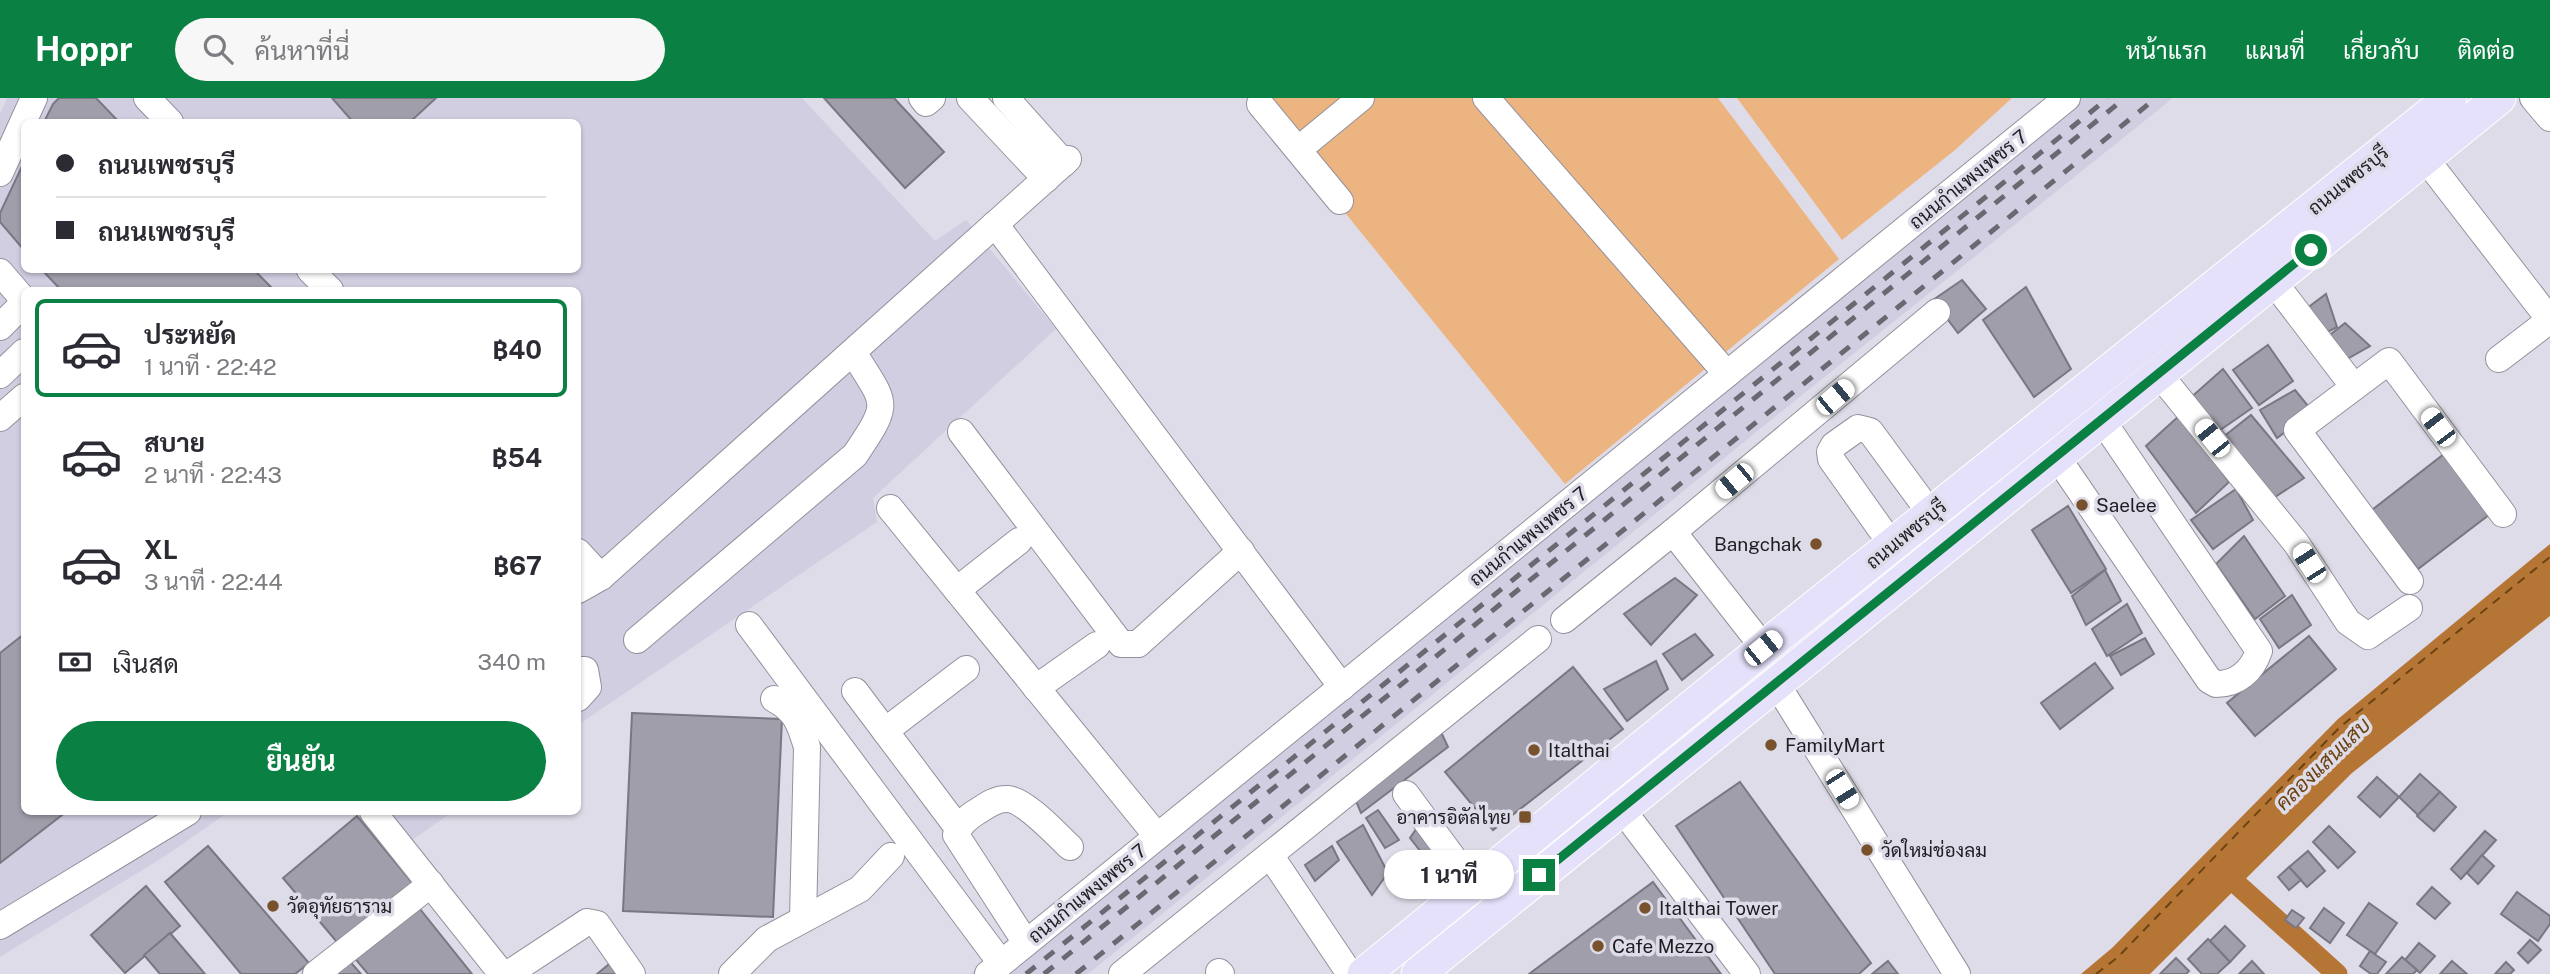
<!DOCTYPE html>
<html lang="th">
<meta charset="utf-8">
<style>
:root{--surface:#fff;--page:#f7f7f7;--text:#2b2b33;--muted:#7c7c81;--line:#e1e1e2;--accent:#0b8043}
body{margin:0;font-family:"Public Sans",Sarabun,sans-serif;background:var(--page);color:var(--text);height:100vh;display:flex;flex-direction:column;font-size:26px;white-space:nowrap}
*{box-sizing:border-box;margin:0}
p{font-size:23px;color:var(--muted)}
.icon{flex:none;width:38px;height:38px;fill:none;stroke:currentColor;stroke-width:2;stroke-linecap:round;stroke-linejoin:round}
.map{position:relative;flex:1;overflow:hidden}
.sheet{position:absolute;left:21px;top:189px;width:560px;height:528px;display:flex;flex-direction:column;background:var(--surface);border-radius:10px;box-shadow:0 2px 5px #0004}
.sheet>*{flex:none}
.banner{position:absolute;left:21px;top:21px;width:560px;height:154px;border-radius:10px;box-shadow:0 2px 5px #0004;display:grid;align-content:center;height:154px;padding:0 35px;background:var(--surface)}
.end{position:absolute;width:32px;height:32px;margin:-16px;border:9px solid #0b8043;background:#fff;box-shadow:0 0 0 4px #fff}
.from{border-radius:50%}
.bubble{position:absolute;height:49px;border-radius:24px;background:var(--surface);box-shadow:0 2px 5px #0004;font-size:23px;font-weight:700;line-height:49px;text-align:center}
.car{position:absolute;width:21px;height:42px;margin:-21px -10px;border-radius:9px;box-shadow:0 0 5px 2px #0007;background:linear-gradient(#fff 24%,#345 0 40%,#fff 0 76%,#345 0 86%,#fff 0)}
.banner b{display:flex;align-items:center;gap:24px;height:66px;font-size:26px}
.banner b+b{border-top:2px solid var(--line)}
.banner i{width:18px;height:18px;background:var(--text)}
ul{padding:12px 0 0;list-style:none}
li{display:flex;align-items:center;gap:21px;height:98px;margin:0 14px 10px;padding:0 21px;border:4px solid transparent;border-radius:10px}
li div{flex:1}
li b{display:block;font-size:26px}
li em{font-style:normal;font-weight:700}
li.current{border-color:var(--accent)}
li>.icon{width:63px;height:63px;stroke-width:1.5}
.pay{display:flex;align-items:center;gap:18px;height:77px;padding:0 35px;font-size:26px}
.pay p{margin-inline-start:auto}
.primary-button{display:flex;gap:14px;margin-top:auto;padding:14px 35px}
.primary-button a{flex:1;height:80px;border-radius:42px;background:var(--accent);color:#fff;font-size:28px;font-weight:700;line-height:80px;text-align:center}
header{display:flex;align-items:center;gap:42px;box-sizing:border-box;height:98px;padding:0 35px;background:var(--accent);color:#fff}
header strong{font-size:33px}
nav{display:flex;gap:38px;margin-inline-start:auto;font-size:24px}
.search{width:490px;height:63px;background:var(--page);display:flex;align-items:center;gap:18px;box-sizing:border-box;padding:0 24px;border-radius:38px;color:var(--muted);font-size:26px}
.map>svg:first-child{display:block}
</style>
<header>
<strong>Hoppr</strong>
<div class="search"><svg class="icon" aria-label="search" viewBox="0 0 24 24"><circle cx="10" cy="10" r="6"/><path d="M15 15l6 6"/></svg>ค้นหาที่นี่</div>
<nav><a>หน้าแรก</a><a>แผนที่</a><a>เกี่ยวกับ</a><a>ติดต่อ</a></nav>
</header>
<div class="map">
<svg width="2550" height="876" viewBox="0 0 2550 876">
<rect width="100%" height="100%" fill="#dfdce9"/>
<g fill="#d2cee2" fill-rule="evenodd">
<path d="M7 0H802L935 143 966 122 1056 231 873 400 877 424 578 627V192H24V714H228L167 757 0 859V16ZM24 24H578V172H24Z"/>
<polygon points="2077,0 2173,0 1797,301 1088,876 970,876"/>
<polygon points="388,714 452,714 411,743"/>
</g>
<g fill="#ecb480">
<polygon points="1252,0 1718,0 1839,161 1565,386"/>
<polygon points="1737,0 2012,0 1955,52 1842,142"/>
</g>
<polygon fill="#b57635" points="2550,446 2550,518 2352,675 2150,876 2081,876 2112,850 2338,621"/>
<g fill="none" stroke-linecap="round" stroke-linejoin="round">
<polyline stroke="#b57635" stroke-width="21" points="2220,771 2337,876"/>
<polyline stroke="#6d4211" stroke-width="2" stroke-dasharray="9 7" stroke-linecap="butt" points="2096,876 2118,859 2340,629 2550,459"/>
</g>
<g fill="#a09eaa" stroke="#797782" stroke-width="2">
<polygon points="59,0 96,0 119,24 44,24 53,6"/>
<polygon points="332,0 436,0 410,24 353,24"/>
<polygon points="824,0 894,0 944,54 905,90"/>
<polygon points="24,64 24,152 0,124 0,115"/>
<polygon points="42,172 254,172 274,192 61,192"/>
<polygon points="1962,182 1986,211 1958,235 1933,202"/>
<polygon points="2026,189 2071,271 2034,299 1983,222"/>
<polygon points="2326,196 2337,229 2320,238 2302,214"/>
<polygon points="2345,225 2370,248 2342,264 2326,240"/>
<polygon points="2268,247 2293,283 2259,307 2233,272"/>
<polygon points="2223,271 2252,310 2216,335 2188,302"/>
<polygon points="2295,292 2313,314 2277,340 2260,312"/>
<polygon points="2180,317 2229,384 2196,415 2146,348"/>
<polygon points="2251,317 2304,380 2269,403 2222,340"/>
<polygon points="2444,356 2490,416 2418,471 2372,412"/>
<polygon points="2236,391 2253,422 2213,451 2191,422"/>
<polygon points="2068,408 2106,471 2071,495 2032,432"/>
<polygon points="2244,438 2285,498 2255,521 2216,466"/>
<polygon points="2105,472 2121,503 2086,527 2072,498"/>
<polygon points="1675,480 1697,497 1651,547 1624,516"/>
<polygon points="2292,497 2311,527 2279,550 2260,521"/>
<polygon points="2127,506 2142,535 2107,558 2092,531"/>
<polygon points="24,536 24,714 66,714 0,765 0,555"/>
<polygon points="1695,536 1713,557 1682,582 1663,556"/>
<polygon points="2309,538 2336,571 2255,638 2227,605"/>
<polygon points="2145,540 2154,556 2121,577 2110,558"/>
<polygon points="1656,563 1668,591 1627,623 1604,591"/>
<polygon points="2095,565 2113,590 2060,631 2041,605"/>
<polygon points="1573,569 1623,631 1493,732 1445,674"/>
<polygon points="632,615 782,621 773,819 623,813"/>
<polygon points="1441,634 1448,649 1361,715 1356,703"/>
<polygon points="2420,676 2440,694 2418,717 2399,699"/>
<polygon points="2377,679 2399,699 2380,719 2358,699"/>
<polygon points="1740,684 1871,865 1859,876 1775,876 1676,728"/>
<polygon points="2440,694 2456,709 2434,733 2417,718"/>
<polygon points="1378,712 1399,742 1385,750 1366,720"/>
<polygon points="357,718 415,788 342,850 283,780"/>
<polygon points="1363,727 1388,775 1372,797 1337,744"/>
<polygon points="1419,727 1451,767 1440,778 1410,740"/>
<polygon points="2329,728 2355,754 2338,770 2313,744"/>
<polygon points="2485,733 2496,742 2461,781 2451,771"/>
<polygon points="208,748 309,865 295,876 241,876 165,784"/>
<polygon points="1332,748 1339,762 1315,783 1305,767"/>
<polygon points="2308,753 2325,773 2307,789 2289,769"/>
<polygon points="2482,757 2494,768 2478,786 2467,775"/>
<polygon points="2289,769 2301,782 2289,792 2278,779"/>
<polygon points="1653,784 1721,876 1529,876"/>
<polygon points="146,788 180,828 125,875 91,837"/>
<polygon points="2432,789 2450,805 2435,821 2417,806"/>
<polygon points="2517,794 2550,818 2550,826 2538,843 2501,816"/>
<polygon points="2369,805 2397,825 2375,856 2347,837"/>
<polygon points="416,806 472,876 368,876 352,857"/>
<polygon points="2324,810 2344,825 2330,845 2310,830"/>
<polygon points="2292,812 2304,820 2296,830 2285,822"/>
<polygon points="2225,828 2245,848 2230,864 2210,843"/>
<polygon points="170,835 205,876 160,876 144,857"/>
<polygon points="2208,841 2230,864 2217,876 2202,876 2188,861"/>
<polygon points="2530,842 2541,852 2528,865 2518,855"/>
<polygon points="2419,845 2435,858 2420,875 2405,862"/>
<polygon points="2370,853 2386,864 2377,876 2371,876 2360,868"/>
<polygon points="345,858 361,876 328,876"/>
<polygon points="2402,859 2417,872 2413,876 2386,876"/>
<polygon points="2176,860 2189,873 2186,876 2160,876"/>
<polygon points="614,862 625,876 597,876"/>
<polygon points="1888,863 1898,876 1872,876"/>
<polygon points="2252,863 2264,876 2239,876"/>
<polygon points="2452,863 2467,876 2440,876"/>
<polygon points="2506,864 2514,872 2510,876 2495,876"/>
</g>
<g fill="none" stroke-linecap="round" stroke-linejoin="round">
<defs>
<g id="minor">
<polyline points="147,0 170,24"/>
<polyline points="922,0 926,5 932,0"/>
<polyline points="970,0 1046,81"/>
<polyline points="1006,0 1064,65"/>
<polyline points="1486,0 1727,276"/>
<polyline points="2533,0 2550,20"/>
<polyline points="1260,6 1340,103"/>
<polyline points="1299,51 1361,0"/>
<polyline points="2425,60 2550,222 2499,261"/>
<polyline points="0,75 34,0"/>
<polyline points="995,126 1342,589"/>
<polyline points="310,172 330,192"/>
<polyline points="0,174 24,202"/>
<polyline points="2273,183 2354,289"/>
<polyline points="0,229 24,205"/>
<polyline points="2159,276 2296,445 2348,524 2368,538 2409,510"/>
<polyline points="0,277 24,254"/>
<polyline points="0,320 24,299"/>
<polyline points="961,334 1121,546 1138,546 1241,453"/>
<path d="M2057 359 2209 582 2216 586C2238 586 2252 573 2259 553L2102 322"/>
<polyline points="890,410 1157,738"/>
<polyline points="1673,434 1764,550"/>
<polyline points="1892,447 1831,361 1830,354 1834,347 1858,330 1870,333 1931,416"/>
<polyline points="578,454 601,479"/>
<polyline points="2410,483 2297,332 2389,263 2503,416"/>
<polyline points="578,492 601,479 1068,61"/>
<polyline points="957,492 1019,443"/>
<polyline points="1564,522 1673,434 1937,214"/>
<polyline points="749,527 1001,865"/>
<path d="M637 542 855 357C892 302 886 308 853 254"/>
<polyline points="578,572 585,572 588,589 578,600"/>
<polyline points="1776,585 1957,876"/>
<polyline points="1036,590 1097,547"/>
<polyline points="855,593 958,730"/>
<path d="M774 601C796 612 800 626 807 649L803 821"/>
<polyline points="885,633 966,571"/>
<polyline points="1406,696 1473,787"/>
<polyline points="1621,710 1747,876"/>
<polyline points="373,714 502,876"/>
<polyline points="1270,757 1350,876"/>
<polyline points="0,828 188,714"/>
<path d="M1026 845 956 737C959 727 968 719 978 713 987 707 997 700 1008 701 1025 702 1057 737 1070 749"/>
<polyline points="1219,874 1221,876"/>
<polyline points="316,876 431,786"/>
<polyline points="508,876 587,824 597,826 632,876"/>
<polyline points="732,876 767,841 860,791 891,758"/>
<polyline points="988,876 2067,0"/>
<polyline points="1122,876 1538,541"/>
</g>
<g id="major">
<polyline points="1364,876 1781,536 2450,0"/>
<polyline points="1418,876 2499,0"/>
</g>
</defs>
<use href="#minor" stroke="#94919d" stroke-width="28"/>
<use href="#major" stroke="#fff" stroke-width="35"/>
<use href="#minor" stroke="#fff" stroke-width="26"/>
<use href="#major" stroke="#e6e1fa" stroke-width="33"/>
<g stroke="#6a6871" stroke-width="5" stroke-dasharray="12 12" stroke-linecap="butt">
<polyline points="1026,876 2108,0"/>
<polyline points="1044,876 2125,0"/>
<polyline points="1076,876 2156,0"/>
</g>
</g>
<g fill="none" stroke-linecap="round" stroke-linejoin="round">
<polyline stroke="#0b8043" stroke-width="9" points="1539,777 2311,152"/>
</g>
<g fill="#77522d" stroke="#dfdce9" stroke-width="2.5">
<circle cx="2082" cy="407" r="7"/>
<circle cx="1816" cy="446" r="7"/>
<circle cx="1771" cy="647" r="7"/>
<circle cx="1534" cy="652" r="7"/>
<rect x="1518" y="712" width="14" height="14" rx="3.5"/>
<circle cx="1867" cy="752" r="7"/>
<circle cx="273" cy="808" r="7"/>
<circle cx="1645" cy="810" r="7"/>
<circle cx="1598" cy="848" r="7"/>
</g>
<g text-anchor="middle" stroke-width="7" stroke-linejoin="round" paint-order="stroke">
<g font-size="19" fill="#1e1d22" stroke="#dfdce9">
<text transform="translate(1968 81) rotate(-39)" y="7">ถนนกำแพงเพชร 7</text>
<text transform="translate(2348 82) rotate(-39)" y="7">ถนนเพชรบุรี</text>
<text transform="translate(1906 436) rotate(-39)" y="7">ถนนเพชรบุรี</text>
<text transform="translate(1528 438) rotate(-39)" y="7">ถนนกำแพงเพชร 7</text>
<text transform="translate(1087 795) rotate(-39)" y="7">ถนนกำแพงเพชร 7</text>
</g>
<g font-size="19" fill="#1e1d22" stroke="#dfdce9" text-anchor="start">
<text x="2096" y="414">Saelee</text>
<text x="1802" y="453" text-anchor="end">Bangchak</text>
<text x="1785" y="654">FamilyMart</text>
<text x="1548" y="659">Italthai</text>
<text x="1511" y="726" text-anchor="end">อาคารอิตัลไทย</text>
<text x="1881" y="759">วัดใหม่ช่องลม</text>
<text x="287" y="815">วัดอุทัยธาราม</text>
<text x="1659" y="817">Italthai Tower</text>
<text x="1612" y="855">Cafe Mezzo</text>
</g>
<g font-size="21" font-style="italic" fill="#6d4211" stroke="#dfdce9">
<text transform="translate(2323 666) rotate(-44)" y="7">คลองแสนแสบ</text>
</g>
</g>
</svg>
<i class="end from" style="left:2311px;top:152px"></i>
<i class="end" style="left:1539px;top:777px"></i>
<div class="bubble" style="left:1384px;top:752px;width:130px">1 นาที</div>
<i class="car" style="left:1835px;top:299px;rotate:50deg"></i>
<i class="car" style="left:2438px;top:329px;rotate:323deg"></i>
<i class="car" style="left:2212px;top:340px;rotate:321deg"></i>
<i class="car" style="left:1734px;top:383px;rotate:230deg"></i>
<i class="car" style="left:2309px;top:465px;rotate:327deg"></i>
<i class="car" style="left:1763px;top:550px;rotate:51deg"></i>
<i class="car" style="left:1842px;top:691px;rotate:148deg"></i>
<div class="banner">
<b><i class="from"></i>ถนนเพชรบุรี</b>
<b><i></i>ถนนเพชรบุรี</b>
</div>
<section class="sheet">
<ul>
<li class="current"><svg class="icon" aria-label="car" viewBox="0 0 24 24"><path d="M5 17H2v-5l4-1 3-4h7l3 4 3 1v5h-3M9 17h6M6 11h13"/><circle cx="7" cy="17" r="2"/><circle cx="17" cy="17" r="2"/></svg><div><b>ประหยัด</b><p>1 นาที · 22:42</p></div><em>฿40</em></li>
<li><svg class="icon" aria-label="car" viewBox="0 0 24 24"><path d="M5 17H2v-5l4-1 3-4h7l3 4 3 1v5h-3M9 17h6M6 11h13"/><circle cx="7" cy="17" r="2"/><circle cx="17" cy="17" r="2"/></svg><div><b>สบาย</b><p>2 นาที · 22:43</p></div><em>฿54</em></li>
<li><svg class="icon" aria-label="car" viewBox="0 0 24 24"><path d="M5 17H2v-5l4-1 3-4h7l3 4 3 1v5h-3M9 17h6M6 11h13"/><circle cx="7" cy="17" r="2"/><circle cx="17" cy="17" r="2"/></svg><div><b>XL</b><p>3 นาที · 22:44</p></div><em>฿67</em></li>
</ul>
<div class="pay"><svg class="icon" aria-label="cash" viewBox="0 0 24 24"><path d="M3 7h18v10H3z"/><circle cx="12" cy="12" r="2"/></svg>เงินสด<p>340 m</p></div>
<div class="primary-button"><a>ยืนยัน</a></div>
</section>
</div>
